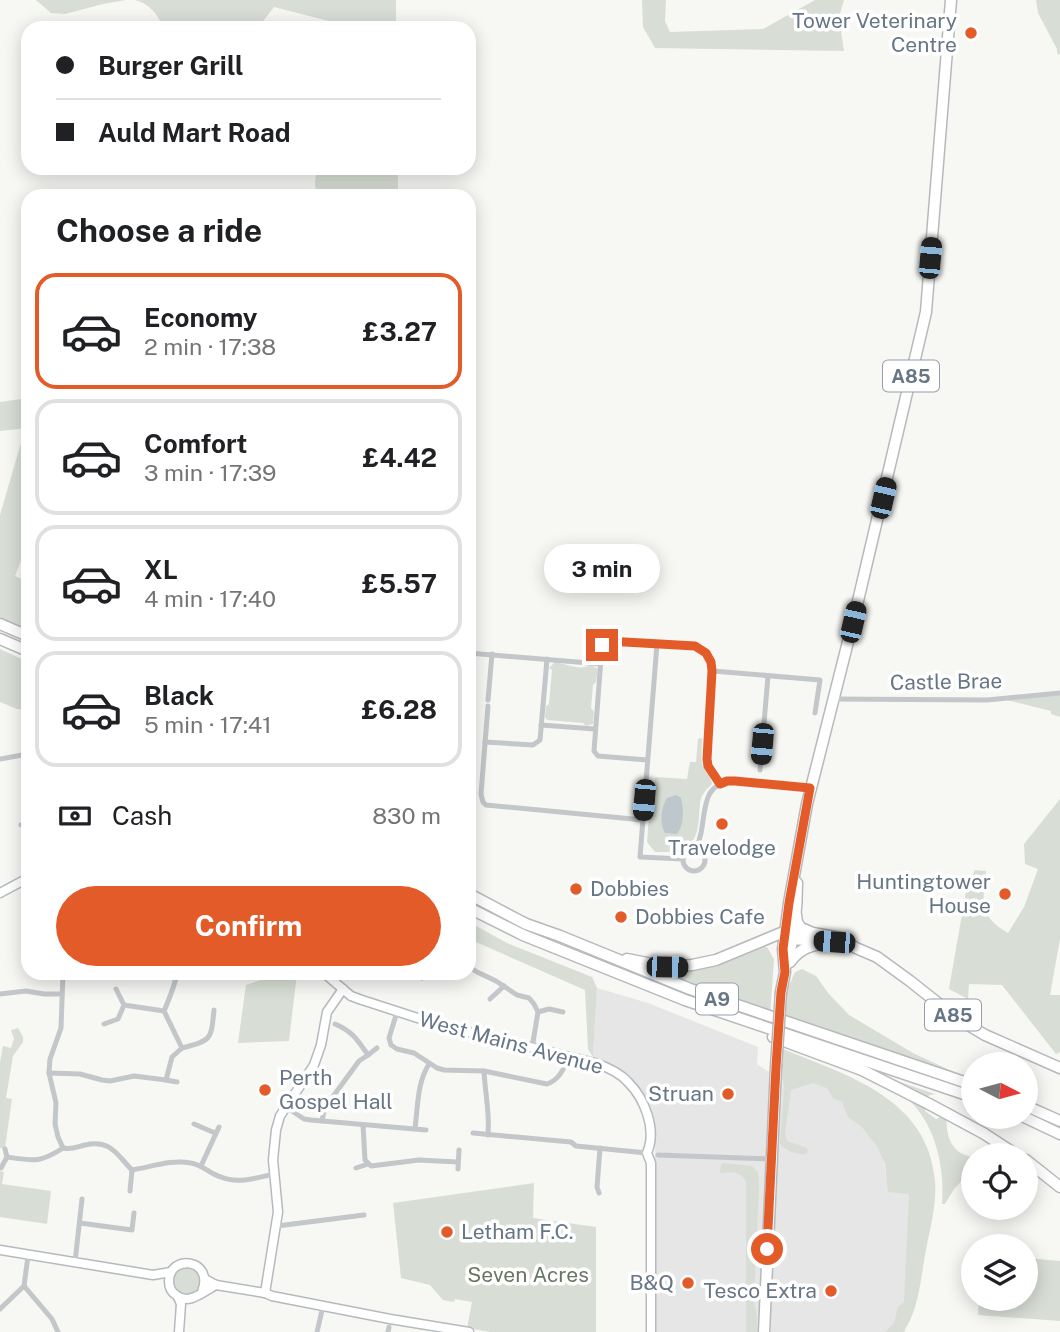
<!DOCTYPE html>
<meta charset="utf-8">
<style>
:root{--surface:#fff;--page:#f2f2f2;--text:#202124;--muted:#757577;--line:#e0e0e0;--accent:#e35b28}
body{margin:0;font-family:"Public Sans",sans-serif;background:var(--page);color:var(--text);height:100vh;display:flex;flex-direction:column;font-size:26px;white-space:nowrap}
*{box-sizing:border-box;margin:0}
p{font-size:23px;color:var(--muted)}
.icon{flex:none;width:38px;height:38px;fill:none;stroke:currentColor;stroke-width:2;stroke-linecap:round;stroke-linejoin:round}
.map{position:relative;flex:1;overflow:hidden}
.side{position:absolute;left:21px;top:189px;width:455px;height:791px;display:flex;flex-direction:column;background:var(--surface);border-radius:21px;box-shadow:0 4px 18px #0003}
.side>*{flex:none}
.guide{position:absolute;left:21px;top:21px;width:455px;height:154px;border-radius:21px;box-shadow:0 4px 18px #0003;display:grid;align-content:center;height:154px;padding:0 35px;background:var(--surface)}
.needle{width:46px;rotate:96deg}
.fabs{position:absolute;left:961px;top:1052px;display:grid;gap:14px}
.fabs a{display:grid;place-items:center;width:77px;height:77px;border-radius:50%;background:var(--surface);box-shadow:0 4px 18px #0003;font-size:35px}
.end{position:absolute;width:32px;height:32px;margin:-16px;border:9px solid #e35b28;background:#fff;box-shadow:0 0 0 4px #fff}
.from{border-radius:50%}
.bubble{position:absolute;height:49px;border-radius:24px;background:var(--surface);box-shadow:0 4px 18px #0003;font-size:23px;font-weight:700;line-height:49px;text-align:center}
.car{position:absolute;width:21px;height:42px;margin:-21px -10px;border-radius:9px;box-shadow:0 0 5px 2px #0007;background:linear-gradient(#222 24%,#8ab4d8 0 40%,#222 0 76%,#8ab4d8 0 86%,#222 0)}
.guide b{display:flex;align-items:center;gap:24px;height:66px;font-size:26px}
.guide b+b{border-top:2px solid var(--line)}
.guide i{width:18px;height:18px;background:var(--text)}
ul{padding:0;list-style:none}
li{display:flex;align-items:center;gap:21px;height:116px;margin:0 14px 10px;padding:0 21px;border:4px solid var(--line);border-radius:21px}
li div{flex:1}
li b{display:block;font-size:26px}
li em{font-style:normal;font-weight:700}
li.selected{border-color:var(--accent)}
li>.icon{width:63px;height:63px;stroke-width:1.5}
h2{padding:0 35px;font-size:32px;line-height:84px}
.pay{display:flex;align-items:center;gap:18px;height:77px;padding:0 35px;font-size:26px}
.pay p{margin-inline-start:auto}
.action{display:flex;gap:14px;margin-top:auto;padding:14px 35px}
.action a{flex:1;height:80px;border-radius:42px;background:var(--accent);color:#fff;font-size:28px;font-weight:700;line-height:80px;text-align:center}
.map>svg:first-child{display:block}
</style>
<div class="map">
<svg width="1060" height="1332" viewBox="0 0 1060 1332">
<rect width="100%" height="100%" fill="#f7f7f4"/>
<polygon fill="#e5e6e5" points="597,988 648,1003 758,1047 757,1064 767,1071 808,1077 823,1081 880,1143 889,1190 912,1191 905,1332 654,1332 655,1143 650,1105 625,1072 593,1057"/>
<g fill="#d8ded5">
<polygon points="36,0 126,0 103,4 65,14 51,13"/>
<path d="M135 0H396V28H356L274 7 258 28H164C157 14 150 4 135 0Z"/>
<polygon points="642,0 666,0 665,21 670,32 763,29 815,0 844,0 839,17 844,51 655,48 643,27"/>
<polygon points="1036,0 1060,0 1060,55 1057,53 1057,49 1038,13"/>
<polygon points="317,168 398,168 398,196 316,196 315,182"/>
<polygon points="28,398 28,428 0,431 0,402"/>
<polygon points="21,443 28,444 28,533 23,555 15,576 28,582 28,632 0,621 0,515"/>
<polygon points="0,649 28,662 28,710 17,709 0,702"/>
<path d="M555 662C567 664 579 671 591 665L598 669 596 682 593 685 591 708 594 712 593 724 586 726 583 723 547 720 545 717 546 706 549 704 552 670 549 668Z"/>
<polygon points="1060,695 1060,717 1051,714 1051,711 1007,700"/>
<path d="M702 738C702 746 701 755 702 763 704 771 711 775 712 784 710 786 705 791 704 793 699 799 700 807 699 815 698 847 685 853 655 852L647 842 650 803 653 800 655 777 687 779 690 762H696L698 739Z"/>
<path d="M1060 799V939L1050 995H1060V1052L1056 1054 1002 985 969 984 968 999 949 989 966 891 975 870 986 871C983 901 978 916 1008 933L1024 907 1038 869 1025 864 1024 844Z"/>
<polygon points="469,922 507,943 592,977 597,988 593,1057 588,1049 585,990 469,939"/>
<polygon points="763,947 767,947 774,959 770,1016 652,968 711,967"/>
<polygon points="802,969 816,976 829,994 849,1015 913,1053 973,1081 785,1020 786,992 795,972"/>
<polygon points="281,973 297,973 289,1041 238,1043 246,985"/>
<polygon points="18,1028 23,1037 23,1042 13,1056 6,1098 12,1099 5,1148 0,1148 0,1062 3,1046 11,1048 14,1039 11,1030"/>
<path d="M783 1049C848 1076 928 1098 935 1181 937 1204 930 1228 926 1250 921 1275 919 1312 903 1332H885L894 1323 898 1307 904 1302 909 1194 888 1192 885 1164 877 1146 862 1127 848 1117 842 1102 833 1098 827 1088 813 1083 791 1090 785 1133 787 1141 807 1148 808 1152 804 1155C795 1153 787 1152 780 1144L784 1087 781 1064Z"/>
<path d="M827 1057 935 1094 927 1096 925 1111 936 1119 947 1114C945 1133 950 1154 973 1157V1169L954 1189 945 1204H942C945 1166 935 1119 902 1094 894 1089 885 1086 877 1082 860 1074 844 1065 827 1057Z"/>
<path d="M724 1163 752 1166 758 1172 759 1185 754 1301 757 1317V1332H746V1182C740 1170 732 1172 720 1173L721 1164Z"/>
<polygon points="0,1171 4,1172 2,1184 51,1191 47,1224 0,1217"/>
<polygon points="534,1183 533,1218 596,1227 596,1332 490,1332 467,1328 472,1302 455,1299 454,1302 443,1300 430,1285 401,1278 393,1203"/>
<polygon points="1026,1258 1060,1261 1060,1321 978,1315 979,1299 1026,1298"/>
<circle cx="187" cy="1281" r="14"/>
</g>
<path fill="#bdc7cc" d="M676 795 681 798C684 809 684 825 677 834L665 833C659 823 661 807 667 798Z"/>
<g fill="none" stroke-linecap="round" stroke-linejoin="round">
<defs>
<g id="secondary">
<polyline points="0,893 28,878"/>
<path d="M324 973 351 996 362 1000 436 1024 595 1063C607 1067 620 1073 628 1082 645 1099 657 1130 647 1153L651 1163V1332"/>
<polyline points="0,1250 153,1275 171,1272"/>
<polyline points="205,1279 216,1285 265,1293 272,1296 390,1319 469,1332"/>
<path d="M202 1292C215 1258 169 1254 169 1281 169 1286 171 1292 176 1295 189 1306 204 1291 216 1285"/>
<polyline points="265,1293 278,1212 273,1160 276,1130 280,1116 314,1065 321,1045 327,1012 343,989"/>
<polyline points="178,1297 181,1304 179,1332"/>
</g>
<g id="highway">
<polyline points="0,624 28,636"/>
<polyline points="0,639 28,651"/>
<polyline points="469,894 526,924 560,936 690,989 973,1085"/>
<polyline points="469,908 523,935 685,1000 973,1097"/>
<polyline points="796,915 797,922 801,928 813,933 840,938 856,948 877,957 910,981 958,1019 985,1035 1060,1068"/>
<polyline points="787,939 832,941"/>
<polyline points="627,959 667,967 692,965 716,960 781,933 805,930"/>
<path d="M790 962C798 951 807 946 821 944"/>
<path d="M787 964C794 937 797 911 797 883"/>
<polyline points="781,992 785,972 783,949 789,903 807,804 853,622 926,312 951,0"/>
<polyline points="773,1037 862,1070 929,1104 983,1133 1017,1155"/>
<polyline points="1026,1106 1060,1121"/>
<polyline points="1022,1116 1060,1134"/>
<polyline points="1026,1160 1060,1187"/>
<polyline points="764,1332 776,1067"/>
</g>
</defs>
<use href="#secondary" stroke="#b5babf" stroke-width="11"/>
<use href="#highway" stroke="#b6b9bc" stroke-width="13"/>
<g stroke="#c3c7ca" stroke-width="5">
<polyline points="657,644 640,857 683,859"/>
<polyline points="469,653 601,664"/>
<polyline points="713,671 820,680 815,713"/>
<polyline points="833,699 987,700 1060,693"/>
<polyline points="488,700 492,654"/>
<polyline points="488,706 481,794 483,802 486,805 643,820"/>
<polyline points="541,725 595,729"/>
<polyline points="485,742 533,745 540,740 547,659"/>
<polyline points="0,759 28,754"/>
<path d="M647 760 598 756 594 751 602 645 607 641 695 646C707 653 711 658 713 671L707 759 708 766 720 784"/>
<polyline points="760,770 768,676"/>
<polyline points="21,825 28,824"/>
<path d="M696 849C698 844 700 838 701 833 706 809 702 782 735 781L810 788"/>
<circle cx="694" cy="860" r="11"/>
<polyline points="469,967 477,972 496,981 517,995 529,998 534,1004 538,1012 532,1048"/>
<polyline points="63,973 61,1028 50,1059 49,1073 56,1103 55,1124 58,1137 63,1148"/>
<polyline points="422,978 426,973"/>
<polyline points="0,994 26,991 44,994 62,994"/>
<polyline points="490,999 504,986"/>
<polyline points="124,1005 164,1011"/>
<path d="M397 1012 389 1038 391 1045 397 1049 414 1053 437 1068 444 1070 484 1071 547 1084C559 1080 565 1068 568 1056"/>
<polyline points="538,1012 549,1009 563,1012"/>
<polyline points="104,1024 118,1019 124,1005 116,989"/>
<path d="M182 1048C212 1040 211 1040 214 1010"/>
<polyline points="368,1055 377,1048"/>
<path d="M484 1071C485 1093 490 1113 488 1135"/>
<path d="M49 1073 80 1074 102 1080 110 1081 134 1076 166 1080 172 1057 182 1048 164 1011C169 999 175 986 177 973"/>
<polyline points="166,1080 177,1082"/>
<polyline points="286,1107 304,1119 311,1120 426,1130"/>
<path d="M322 1121 324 1110 329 1102 359 1061 368 1055C357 1039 353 1032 335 1024"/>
<polyline points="194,1124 215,1133"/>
<polyline points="363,1125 365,1160 371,1166 419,1160 457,1162"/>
<path d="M415 1128C418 1106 417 1083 429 1064"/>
<polyline points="473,1133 571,1142 576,1146 647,1153"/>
<path d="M5 1149 7 1157C34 1161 40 1163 63 1148 71 1150 77 1147 85 1145 111 1139 117 1155 132 1170 151 1167 172 1159 191 1163 203 1165 210 1174 221 1177 237 1184 257 1178 274 1174"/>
<polyline points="658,1155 772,1159"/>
<polyline points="201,1166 219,1127"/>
<polyline points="1,1168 7,1157"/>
<polyline points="356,1168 368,1164"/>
<polyline points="458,1169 459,1150"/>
<polyline points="130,1191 132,1170"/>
<polyline points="599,1193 597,1187 600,1148"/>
<polyline points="80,1223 132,1230 134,1213"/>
<polyline points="277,1226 364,1215"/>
<polyline points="75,1262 82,1199"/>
<polyline points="24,1286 52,1319 58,1332"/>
<polyline points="0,1309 24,1286 28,1256"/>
<polyline points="317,1332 323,1306"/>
<polyline points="388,1332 389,1327"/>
</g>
<use href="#secondary" stroke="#fff" stroke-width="8"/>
<use href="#highway" stroke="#fff" stroke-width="10"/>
<defs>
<polyline id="highway-bridge" points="776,1067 781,992"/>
</defs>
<use href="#highway-bridge" stroke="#b6b9bc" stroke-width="13" stroke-linecap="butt"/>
<use href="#highway-bridge" stroke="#fff" stroke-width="10"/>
</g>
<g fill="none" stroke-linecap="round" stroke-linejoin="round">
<polyline stroke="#e35b28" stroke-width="9" points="602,645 607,641 695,646 706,653 711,662 712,671 707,759 708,766 720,784 727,781 735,781 810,788 789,903 783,949 785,972 781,992 776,1067 767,1249"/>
</g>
<g fill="#e35b28" stroke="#fff" stroke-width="2.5">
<circle cx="971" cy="33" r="7"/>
<circle cx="722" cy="824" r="7"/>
<circle cx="576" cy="889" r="7"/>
<circle cx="1005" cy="894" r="7"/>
<circle cx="621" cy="917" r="7"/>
<circle cx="265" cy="1090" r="7"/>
<circle cx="728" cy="1094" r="7"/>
<circle cx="447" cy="1232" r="7"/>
<circle cx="688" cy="1283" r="7"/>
<circle cx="831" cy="1291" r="7"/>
</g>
<g text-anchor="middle" stroke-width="7" stroke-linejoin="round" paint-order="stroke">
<g fill="#fff" stroke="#949faa" stroke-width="2">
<rect x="883" y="360.5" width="56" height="31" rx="5"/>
<rect x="696" y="983.5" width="42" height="31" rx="5"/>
<rect x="925" y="999.5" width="56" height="31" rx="5"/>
</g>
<g font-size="19" font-weight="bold" fill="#667685">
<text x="911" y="383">A85</text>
<text x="717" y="1006">A9</text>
<text x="953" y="1022">A85</text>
</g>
<g font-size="21" fill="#667685" stroke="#fff" text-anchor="end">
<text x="957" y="28">Tower Veterinary<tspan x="957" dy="24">Centre</tspan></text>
<text x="722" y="855" text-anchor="middle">Travelodge</text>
<text x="991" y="889">Huntingtower<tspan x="991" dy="24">House</tspan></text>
<text x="590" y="896" text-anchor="start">Dobbies</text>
<text x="635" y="924" text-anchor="start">Dobbies Cafe</text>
<text x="279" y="1085" text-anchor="start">Perth<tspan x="279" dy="24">Gospel Hall</tspan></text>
<text x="714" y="1101">Struan</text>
<text x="461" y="1239" text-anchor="start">Letham F.C.</text>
<text x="674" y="1290">B&amp;Q</text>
<text x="817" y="1298">Tesco Extra</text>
</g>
<g font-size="21" fill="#667685" stroke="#fff">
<text transform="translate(946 682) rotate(-1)" y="7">Castle Brae</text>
<text transform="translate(511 1043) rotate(15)" y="7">West Mains Avenue</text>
</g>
<g font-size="21" fill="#657761" stroke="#fff">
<text x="528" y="1282">Seven Acres</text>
</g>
</g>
</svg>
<div class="fabs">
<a><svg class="needle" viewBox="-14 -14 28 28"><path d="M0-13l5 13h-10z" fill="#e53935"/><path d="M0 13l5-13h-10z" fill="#757577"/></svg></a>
<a><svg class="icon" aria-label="locate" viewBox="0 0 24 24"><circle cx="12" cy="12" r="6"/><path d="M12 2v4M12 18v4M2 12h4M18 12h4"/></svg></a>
<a><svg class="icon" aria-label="layers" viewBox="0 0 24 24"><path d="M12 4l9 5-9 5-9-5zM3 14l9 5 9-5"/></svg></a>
</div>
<i class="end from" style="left:767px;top:1249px"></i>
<i class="end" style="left:602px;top:645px"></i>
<div class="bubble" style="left:544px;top:544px;width:116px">3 min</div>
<i class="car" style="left:930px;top:258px;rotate:5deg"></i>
<i class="car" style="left:883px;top:498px;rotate:13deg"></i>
<i class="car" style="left:853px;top:622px;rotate:13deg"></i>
<i class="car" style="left:762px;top:744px;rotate:185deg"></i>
<i class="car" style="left:644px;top:800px;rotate:185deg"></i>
<i class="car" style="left:834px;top:942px;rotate:274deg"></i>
<i class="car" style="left:667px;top:967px;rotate:91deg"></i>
<div class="guide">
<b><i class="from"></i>Burger Grill</b>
<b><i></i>Auld Mart Road</b>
</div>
<section class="side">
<h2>Choose a ride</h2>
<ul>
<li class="selected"><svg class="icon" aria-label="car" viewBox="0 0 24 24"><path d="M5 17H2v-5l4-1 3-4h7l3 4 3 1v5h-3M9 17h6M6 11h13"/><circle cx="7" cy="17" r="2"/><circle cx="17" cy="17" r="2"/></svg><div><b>Economy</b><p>2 min · 17:38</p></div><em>£3.27</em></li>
<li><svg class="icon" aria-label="car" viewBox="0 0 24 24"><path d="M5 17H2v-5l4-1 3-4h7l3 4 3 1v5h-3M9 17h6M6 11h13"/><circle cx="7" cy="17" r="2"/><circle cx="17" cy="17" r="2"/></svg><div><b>Comfort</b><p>3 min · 17:39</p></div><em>£4.42</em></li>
<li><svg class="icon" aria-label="car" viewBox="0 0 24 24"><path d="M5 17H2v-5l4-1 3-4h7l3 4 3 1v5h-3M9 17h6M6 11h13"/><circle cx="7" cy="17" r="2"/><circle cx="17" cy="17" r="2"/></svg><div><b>XL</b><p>4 min · 17:40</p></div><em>£5.57</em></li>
<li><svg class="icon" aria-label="car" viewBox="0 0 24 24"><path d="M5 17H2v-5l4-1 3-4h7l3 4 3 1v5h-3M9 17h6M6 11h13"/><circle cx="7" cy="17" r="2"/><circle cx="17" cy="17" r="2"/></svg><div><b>Black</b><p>5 min · 17:41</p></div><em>£6.28</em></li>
</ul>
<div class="pay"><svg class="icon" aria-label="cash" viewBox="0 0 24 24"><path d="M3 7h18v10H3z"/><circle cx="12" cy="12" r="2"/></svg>Cash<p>830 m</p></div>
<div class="action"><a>Confirm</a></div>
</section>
</div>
